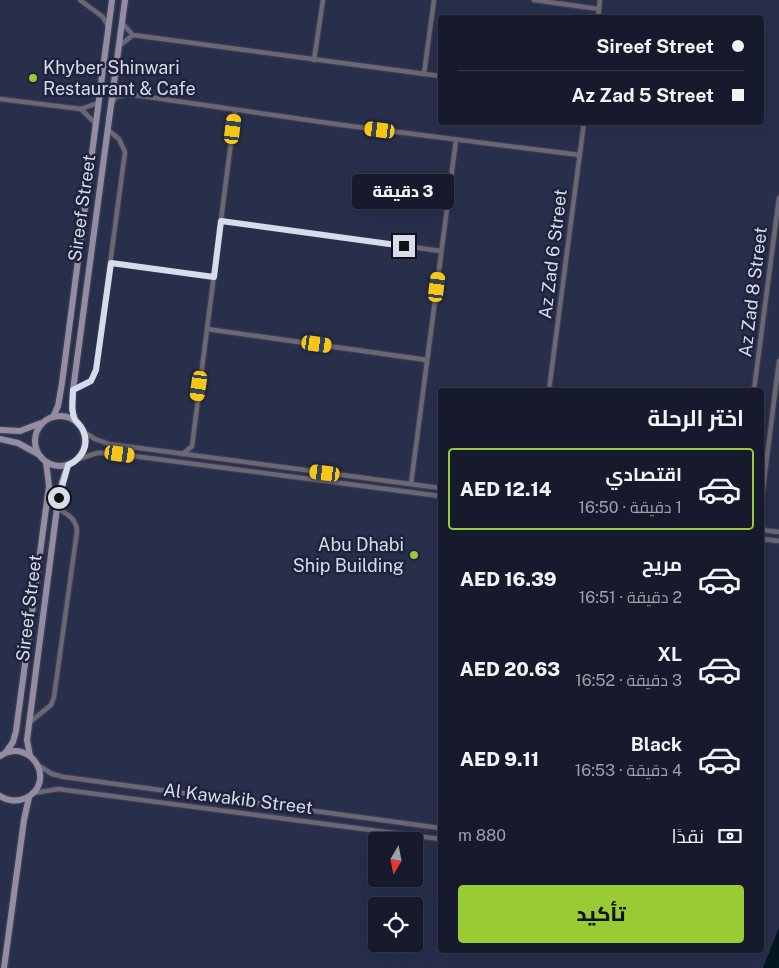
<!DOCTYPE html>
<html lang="ar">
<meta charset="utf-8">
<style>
:root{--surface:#161a2c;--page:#232738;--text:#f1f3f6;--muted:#9ea1a9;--line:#353848;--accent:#99cb35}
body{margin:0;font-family:"Public Sans",Cairo,sans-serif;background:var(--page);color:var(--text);direction:rtl;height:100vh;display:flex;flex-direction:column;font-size:19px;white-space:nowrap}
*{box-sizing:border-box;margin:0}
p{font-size:16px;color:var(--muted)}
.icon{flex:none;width:28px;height:28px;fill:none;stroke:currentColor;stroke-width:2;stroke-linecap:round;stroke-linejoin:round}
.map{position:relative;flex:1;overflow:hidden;direction:ltr}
.side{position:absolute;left:438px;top:388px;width:326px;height:565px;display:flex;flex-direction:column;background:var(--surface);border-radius:5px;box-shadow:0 5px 20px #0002,0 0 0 1px var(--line);direction:rtl}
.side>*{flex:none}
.top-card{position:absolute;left:438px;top:15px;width:326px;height:110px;border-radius:5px;box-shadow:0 5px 20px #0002,0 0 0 1px var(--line);direction:rtl;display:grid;align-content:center;height:110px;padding:0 20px;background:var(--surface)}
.needle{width:32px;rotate:190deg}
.buttons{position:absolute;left:368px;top:832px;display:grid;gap:10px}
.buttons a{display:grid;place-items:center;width:55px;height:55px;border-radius:5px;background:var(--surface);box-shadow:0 5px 20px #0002,0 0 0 1px var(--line);font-size:25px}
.end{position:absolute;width:22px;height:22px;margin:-11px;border:6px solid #d7dcec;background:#111;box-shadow:0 0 0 2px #111}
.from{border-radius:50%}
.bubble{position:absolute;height:35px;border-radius:5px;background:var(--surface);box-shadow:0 5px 20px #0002,0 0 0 1px var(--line);font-size:16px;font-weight:800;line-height:35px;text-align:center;direction:rtl}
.car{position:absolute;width:15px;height:30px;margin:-15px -8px;border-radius:6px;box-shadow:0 0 4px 1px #0007;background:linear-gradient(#f5c518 24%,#345 0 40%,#f5c518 0 76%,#345 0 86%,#f5c518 0)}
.top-card b{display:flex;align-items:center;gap:18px;height:48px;font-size:19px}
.top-card b+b{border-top:1px solid var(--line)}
.top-card i{width:12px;height:12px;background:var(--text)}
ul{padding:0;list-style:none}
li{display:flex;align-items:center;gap:15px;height:82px;margin:0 10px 8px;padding:0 10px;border:2px solid transparent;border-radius:5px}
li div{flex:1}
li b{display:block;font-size:19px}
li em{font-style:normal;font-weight:800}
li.active{border-color:var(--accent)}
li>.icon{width:45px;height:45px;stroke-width:1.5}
h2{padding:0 20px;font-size:22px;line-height:60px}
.pay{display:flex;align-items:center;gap:12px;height:55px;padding:0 20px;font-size:19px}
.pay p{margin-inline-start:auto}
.action{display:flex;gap:10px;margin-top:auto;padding:10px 20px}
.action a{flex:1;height:58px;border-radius:5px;background:var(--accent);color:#111;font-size:20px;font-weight:800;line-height:58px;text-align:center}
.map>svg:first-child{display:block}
</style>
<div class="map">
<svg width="779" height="968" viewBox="0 0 779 968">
<rect width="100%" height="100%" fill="#1e233b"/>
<path fill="#282f4b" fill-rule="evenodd" d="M0 0H779V928L763 968H0ZM440 18H761V122H440ZM440 390H761V950H440ZM376 841H414V879H376ZM376 906H414V944H376Z"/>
<polygon fill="#00191e" points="779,928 779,968 763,968"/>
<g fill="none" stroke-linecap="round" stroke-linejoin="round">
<defs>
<g id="street">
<polyline points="80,0 103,17 108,26"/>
<polyline points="534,0 599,9"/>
<polyline points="598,18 600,0"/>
<polyline points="122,23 133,35 440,76"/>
<polyline points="119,46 133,35"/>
<polyline points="314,60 323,0"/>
<polyline points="424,74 434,0"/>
<polyline points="115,83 127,94 342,125 580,155"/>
<polyline points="0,99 81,109 98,103"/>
<polyline points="112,103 116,97 127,94"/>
<polyline points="81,109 95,123"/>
<polyline points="221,221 441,251"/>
<polyline points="111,263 213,277"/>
<polyline points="207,329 427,360"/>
<polyline points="73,390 91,381 96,369 125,152 119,139 108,130"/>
<polyline points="549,390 584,122"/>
<polyline points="754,390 779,198"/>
<polyline points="84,432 95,439 109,444 440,488"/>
<polyline points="183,454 192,446 235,111"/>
<polyline points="79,459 97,453 110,453 440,496"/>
<polyline points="411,484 456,140"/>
<polyline points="761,505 779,361"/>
<polyline points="761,530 779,532"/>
<polyline points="761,539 779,541"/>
<path d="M29 723 51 705 54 697 77 531C76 518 67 514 57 508"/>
<polyline points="38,765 52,774 64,777 440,828"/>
<polyline points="34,793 58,789 440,839"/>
</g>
<g id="secondary">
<circle cx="60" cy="441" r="25"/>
<polyline points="53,417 58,406 62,383 112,0"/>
<polyline points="75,420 72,409 73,390 125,0"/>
<polyline points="0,430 20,431 41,423"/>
<polyline points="0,439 18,443 38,454"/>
<polyline points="6,752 13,742 16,731 49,486 46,462"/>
<path d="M0 756C32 736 57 783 26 798 17 802 8 801 0 796"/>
<polyline points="30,756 27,740 57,508 62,482 68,465"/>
<polyline points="4,968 24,820 29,797"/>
</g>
</defs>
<use href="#street" stroke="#383d54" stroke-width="7"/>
<use href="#secondary" stroke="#383d54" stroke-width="9"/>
<use href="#street" stroke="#6c6774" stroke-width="4.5"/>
<use href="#secondary" stroke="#948da1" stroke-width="6"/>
</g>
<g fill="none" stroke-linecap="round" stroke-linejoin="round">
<path stroke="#d7dcec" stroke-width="6" d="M59 498 68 465C82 459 90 445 83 430 81 425 76 422 74 418 71 409 73 399 73 390L91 381 96 370 111 263 214 277 221 221 404 246"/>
</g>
<g fill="#99cb35" stroke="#1e233b" stroke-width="2">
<circle cx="33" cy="78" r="5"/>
<circle cx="414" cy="555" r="5"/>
</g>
<g text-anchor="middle" stroke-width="5" stroke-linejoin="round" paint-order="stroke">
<g font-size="18" fill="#d7dcec" stroke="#1e233b" text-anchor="start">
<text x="43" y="74">Khyber Shinwari<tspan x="43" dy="21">Restaurant &amp; Cafe</tspan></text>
<text x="404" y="551" text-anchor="end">Abu Dhabi<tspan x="404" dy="21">Ship Building</tspan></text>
</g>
<g font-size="18" fill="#d7dcec" stroke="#1e233b">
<text transform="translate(82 208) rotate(-82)" y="6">Sireef Street</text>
<text transform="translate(553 254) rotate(-83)" y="6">Az Zad 6 Street</text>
<text transform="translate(753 292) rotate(-83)" y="6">Az Zad 8 Street</text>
<text transform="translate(29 608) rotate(-83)" y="6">Sireef Street</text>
<text transform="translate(238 799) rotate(7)" y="6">Al Kawakib Street</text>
</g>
</g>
</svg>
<div class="buttons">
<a><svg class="needle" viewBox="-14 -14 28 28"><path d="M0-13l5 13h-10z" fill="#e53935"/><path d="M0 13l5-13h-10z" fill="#9ea1a9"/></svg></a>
<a><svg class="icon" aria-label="locate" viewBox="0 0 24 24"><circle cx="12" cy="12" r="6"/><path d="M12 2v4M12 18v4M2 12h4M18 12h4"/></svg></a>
</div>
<i class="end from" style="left:59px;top:498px"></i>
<i class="end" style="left:404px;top:246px"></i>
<div class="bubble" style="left:352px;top:174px;width:102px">3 دقيقة</div>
<i class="car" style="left:233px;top:129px;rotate:7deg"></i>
<i class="car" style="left:380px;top:130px;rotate:277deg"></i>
<i class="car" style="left:437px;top:287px;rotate:7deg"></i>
<i class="car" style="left:317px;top:344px;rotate:98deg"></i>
<i class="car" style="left:199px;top:386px;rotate:188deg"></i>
<i class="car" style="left:120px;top:454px;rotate:98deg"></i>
<i class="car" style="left:325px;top:473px;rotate:277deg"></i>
<div class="top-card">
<b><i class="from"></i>Sireef Street</b>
<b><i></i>Az Zad 5 Street</b>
</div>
<section class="side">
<h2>اختر الرحلة</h2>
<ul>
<li class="active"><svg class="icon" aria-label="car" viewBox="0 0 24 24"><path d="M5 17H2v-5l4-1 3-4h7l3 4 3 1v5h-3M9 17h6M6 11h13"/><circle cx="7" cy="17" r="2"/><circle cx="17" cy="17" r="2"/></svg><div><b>اقتصادي</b><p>1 دقيقة · 16:50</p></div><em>AED 12.14</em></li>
<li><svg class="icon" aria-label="car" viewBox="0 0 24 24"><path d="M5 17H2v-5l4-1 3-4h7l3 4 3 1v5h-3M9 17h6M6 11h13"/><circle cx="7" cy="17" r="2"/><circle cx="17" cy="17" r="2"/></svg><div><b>مريح</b><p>2 دقيقة · 16:51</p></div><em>AED 16.39</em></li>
<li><svg class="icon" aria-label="car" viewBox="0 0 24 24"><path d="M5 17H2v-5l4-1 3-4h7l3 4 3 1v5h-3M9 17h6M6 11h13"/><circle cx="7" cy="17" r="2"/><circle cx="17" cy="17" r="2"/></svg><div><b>XL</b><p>3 دقيقة · 16:52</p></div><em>AED 20.63</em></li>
<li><svg class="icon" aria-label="car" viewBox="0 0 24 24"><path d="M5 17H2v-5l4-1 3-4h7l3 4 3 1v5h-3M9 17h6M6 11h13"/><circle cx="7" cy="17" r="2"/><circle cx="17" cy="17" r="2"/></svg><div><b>Black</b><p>4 دقيقة · 16:53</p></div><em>AED 9.11</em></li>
</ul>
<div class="pay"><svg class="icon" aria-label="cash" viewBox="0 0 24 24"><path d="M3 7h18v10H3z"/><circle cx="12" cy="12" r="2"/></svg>نقدًا<p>880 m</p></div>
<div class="action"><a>تأكيد</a></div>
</section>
</div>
